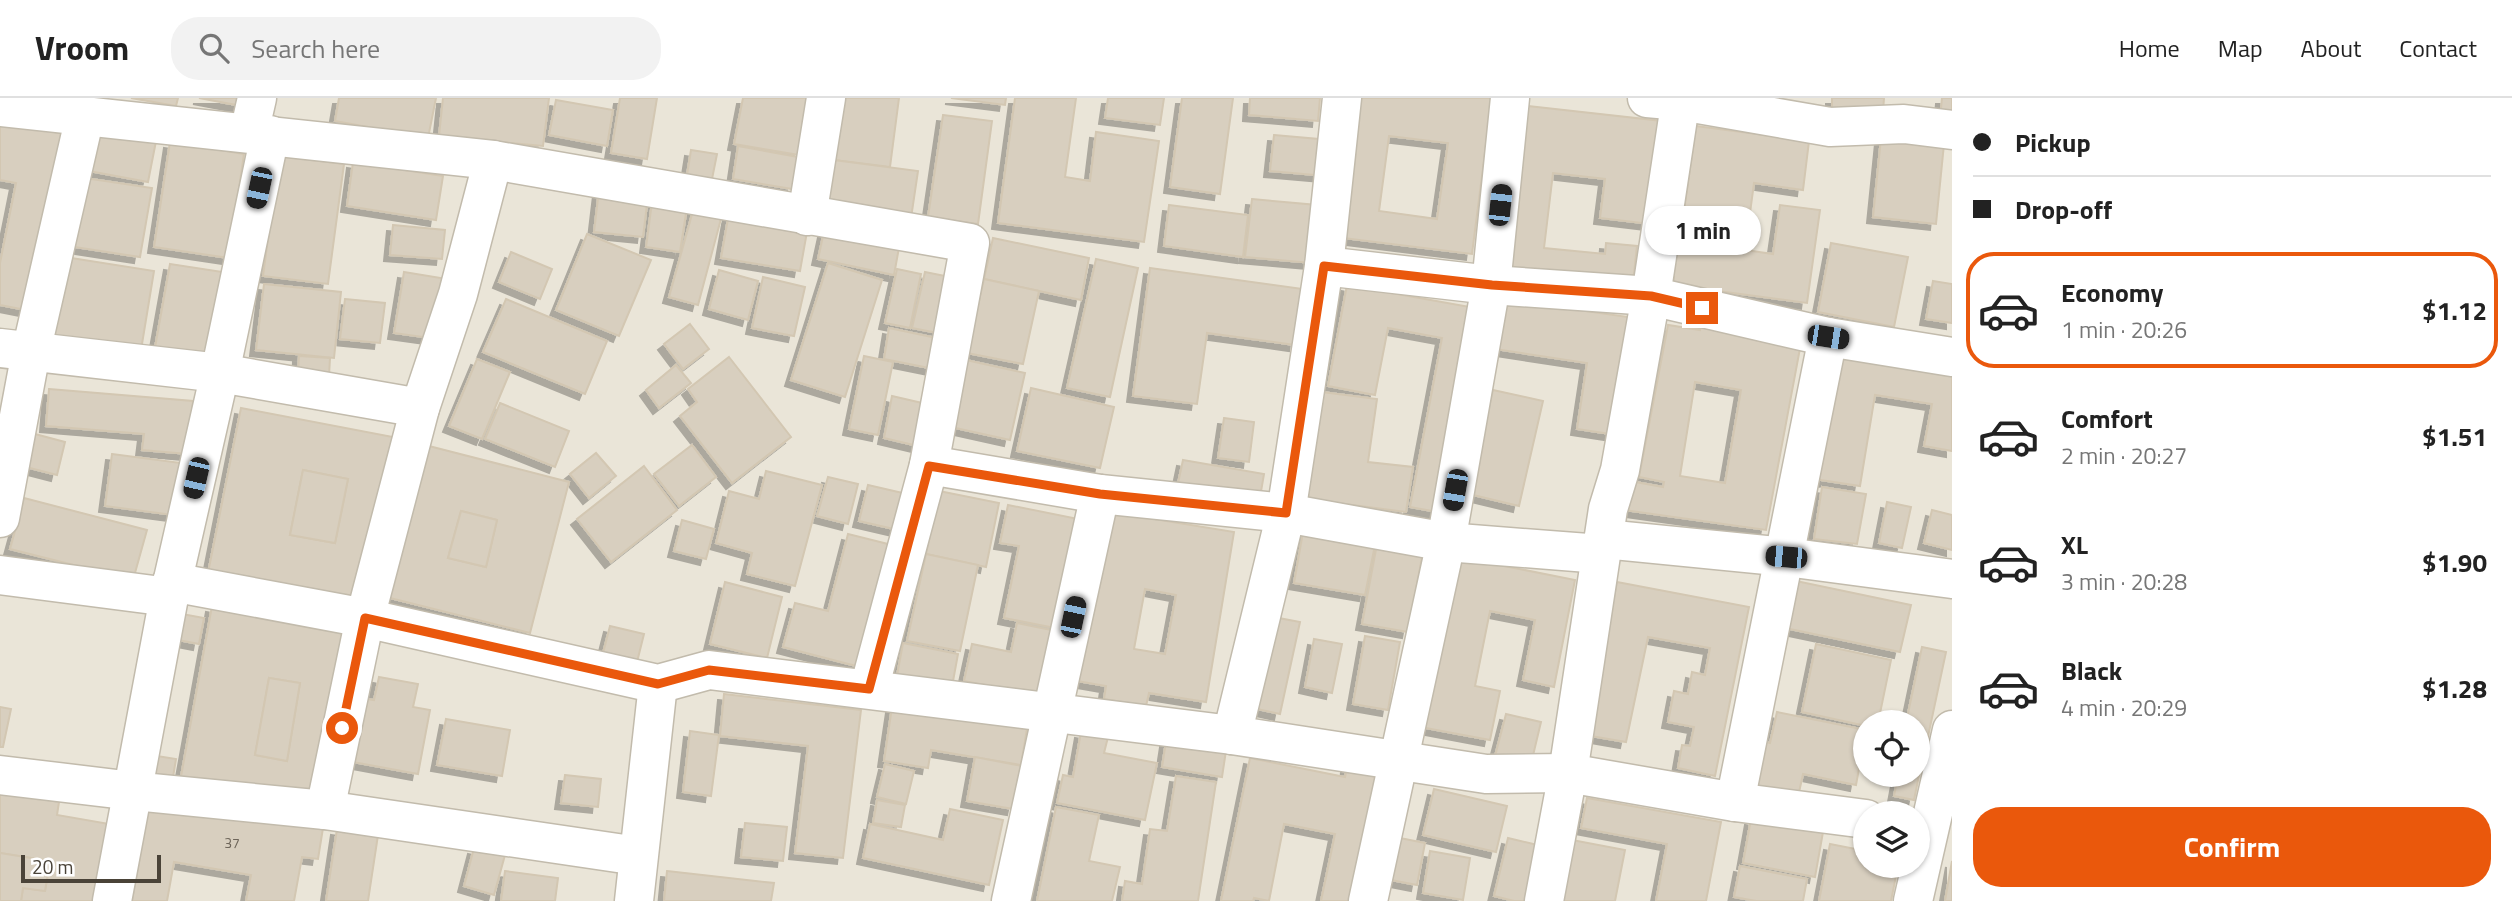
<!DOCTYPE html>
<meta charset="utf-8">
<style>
:root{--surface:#fff;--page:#f2f2f2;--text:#222;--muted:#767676;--line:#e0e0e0;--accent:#ea580c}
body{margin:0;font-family:"Titillium Web",sans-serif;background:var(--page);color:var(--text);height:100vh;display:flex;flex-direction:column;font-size:26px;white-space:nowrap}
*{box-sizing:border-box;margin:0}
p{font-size:23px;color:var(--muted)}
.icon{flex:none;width:38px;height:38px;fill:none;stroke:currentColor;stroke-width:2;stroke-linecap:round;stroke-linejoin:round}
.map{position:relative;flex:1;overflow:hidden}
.sheet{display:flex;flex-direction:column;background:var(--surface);width:560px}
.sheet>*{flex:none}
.guide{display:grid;align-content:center;height:154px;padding:0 21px;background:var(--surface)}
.tools{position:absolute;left:1853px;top:612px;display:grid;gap:14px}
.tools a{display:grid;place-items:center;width:77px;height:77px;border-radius:50%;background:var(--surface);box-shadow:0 2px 5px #0004;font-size:35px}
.scale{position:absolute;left:21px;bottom:18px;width:140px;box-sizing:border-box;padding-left:7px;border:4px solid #4a4338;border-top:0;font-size:19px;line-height:24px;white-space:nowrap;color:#4a4338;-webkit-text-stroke:5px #fff;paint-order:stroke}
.end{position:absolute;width:32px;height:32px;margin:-16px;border:9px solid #ea580c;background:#fff;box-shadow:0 0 0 4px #fff}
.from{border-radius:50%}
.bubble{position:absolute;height:49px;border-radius:24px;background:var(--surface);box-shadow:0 2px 5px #0004;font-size:23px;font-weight:700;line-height:49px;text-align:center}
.car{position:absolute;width:21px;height:42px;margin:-21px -10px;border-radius:9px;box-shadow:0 0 5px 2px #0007;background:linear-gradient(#222 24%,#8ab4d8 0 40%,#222 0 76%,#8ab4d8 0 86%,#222 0)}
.guide b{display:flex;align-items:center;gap:24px;height:66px;font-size:26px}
.guide b+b{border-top:2px solid var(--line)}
.guide i{width:18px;height:18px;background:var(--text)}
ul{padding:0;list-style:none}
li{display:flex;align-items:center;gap:21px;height:116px;margin:0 14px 10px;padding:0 7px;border:4px solid transparent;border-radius:28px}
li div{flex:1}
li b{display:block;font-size:26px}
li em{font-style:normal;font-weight:700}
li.active{border-color:var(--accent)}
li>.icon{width:63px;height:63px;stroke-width:1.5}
.primary-button{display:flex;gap:14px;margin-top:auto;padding:14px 21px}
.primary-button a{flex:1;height:80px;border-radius:28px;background:var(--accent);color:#fff;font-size:28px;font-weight:700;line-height:80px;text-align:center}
header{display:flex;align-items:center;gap:42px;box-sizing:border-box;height:98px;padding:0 35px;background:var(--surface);border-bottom:2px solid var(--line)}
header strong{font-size:33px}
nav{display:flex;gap:38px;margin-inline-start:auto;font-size:24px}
.search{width:490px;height:63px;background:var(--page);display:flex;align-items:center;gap:18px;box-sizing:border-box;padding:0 24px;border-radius:28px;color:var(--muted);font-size:26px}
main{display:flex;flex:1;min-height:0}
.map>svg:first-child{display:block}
</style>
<header>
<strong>Vroom</strong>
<div class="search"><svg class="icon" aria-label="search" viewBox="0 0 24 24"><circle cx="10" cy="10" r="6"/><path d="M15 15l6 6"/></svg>Search here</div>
<nav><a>Home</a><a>Map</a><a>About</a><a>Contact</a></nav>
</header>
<main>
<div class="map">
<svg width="1952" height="803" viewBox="0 0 1952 803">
<defs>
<filter id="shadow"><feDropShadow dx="-6" dy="6" stdDeviation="0" flood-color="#0004"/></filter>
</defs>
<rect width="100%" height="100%" fill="#f6f2ea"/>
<path fill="#eae5d8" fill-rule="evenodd" d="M0 0H1952V803H0ZM1866 625H1918V677H1866ZM1866 716H1918V768H1866Z"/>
<g fill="#d8cfbf" stroke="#d3c7b2" stroke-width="2" fill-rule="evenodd" filter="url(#shadow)">
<polygon points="131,0 178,0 176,8"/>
<polygon points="199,0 248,0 247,9"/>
<polygon points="339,0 436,0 428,40 335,23"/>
<polygon points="443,0 549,0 543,48 439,38"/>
<polygon points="620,0 657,0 647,61 611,55"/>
<polygon points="743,0 809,0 799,57 734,46"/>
<polygon points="834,0 899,0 890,69 826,61"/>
<polygon points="951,0 1006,0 1005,7"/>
<polygon points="1015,0 1076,0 1065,79 1090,83 1096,34 1159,43 1144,144 998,125"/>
<polygon points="1108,0 1164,0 1160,27 1105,20"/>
<polygon points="1182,0 1233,0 1220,96 1170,89"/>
<polygon points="1250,0 1320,0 1318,23 1249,17"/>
<path d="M1353 0H1492L1472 156 1335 139ZM1389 38 1448 45 1437 121 1379 113Z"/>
<polygon points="1832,0 1884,0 1883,14 1832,12"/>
<polygon points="1942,0 1952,0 1952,21 1940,21"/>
<polygon points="556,2 613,12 607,48 549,37"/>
<polygon points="1528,8 1662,23 1650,126 1600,120 1605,81 1553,75 1544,150 1605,156 1606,145 1637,148 1633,185 1508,171"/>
<polygon points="943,17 992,23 978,126 928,119"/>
<polygon points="0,24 70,37 36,214 0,207 0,165 16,85 0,82"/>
<polygon points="98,27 157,38 148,84 89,73"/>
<polygon points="1696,28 1809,43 1803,92 1754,85 1745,152 1773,156 1780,107 1820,112 1807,205 1673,187 1674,179 1660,178 1667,132 1681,134"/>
<polygon points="1274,37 1330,42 1326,78 1270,73"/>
<polygon points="1881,40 1944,46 1936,126 1873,119"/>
<polygon points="170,44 244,56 229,160 154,149"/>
<polygon points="738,48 798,59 792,91 733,81"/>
<polygon points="691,52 717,56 712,81 687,77"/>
<polygon points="279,58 344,66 328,186 263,178"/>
<polygon points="826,61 918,73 910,127 819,115"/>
<polygon points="353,64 443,78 436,122 347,108"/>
<polygon points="78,79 152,90 140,159 68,148"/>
<polygon points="599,92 648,98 643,139 594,134"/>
<polygon points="1252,101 1317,107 1312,165 1245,159"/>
<polygon points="652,104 687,109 680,154 646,149"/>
<polygon points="1169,107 1248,117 1243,159 1164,148"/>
<polygon points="694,109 722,117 698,207 669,199"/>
<polygon points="729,115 808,128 800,173 721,160"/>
<polygon points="393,127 445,132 442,161 390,157"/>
<polygon points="825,129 900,144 894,177 818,161"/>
<polygon points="587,136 651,162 619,238 556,212"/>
<polygon points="993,140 1089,160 1081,202 984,181"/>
<polygon points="1831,145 1908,159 1894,229 1818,214"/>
<polygon points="511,154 552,171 540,201 499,184"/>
<polygon points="65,159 154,173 141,252 53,238"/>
<polygon points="1096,161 1138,170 1110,299 1067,290"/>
<polygon points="828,165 882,182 845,299 791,282"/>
<polygon points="170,166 229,175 213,265 154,255"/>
<polygon points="1150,170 1303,191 1295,247 1207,235 1197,306 1133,298"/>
<polygon points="897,171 921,176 910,230 885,225"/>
<polygon points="719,172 758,183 748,222 709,211"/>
<polygon points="404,174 447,181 437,241 394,235"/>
<polygon points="925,174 960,181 948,237 912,230"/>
<polygon points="763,179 805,189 794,238 752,230"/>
<polygon points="984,181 1039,193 1023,266 967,255"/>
<polygon points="1933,183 1952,186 1952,225 1926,221"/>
<polygon points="264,186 341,194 334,260 256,252"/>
<polygon points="1347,187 1481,211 1443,415 1410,409 1442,240 1388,230 1375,297 1328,288"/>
<polygon points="345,201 385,205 380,245 340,241"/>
<polygon points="506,201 607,243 585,296 483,254"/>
<polygon points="1502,201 1635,220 1617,337 1577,331 1587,265 1495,251"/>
<path d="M1701 222 1801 245 1766 432 1624 412 1630 383 1663 389 1664 384 1639 379 1668 227 1700 232ZM1695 284 1741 292 1725 385 1680 378Z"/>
<polygon points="690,226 709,251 683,271 664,246"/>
<polygon points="889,230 946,242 939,272 884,261"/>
<polygon points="1836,246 1952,264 1952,353 1924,348 1932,306 1875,297 1860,388 1814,381"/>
<polygon points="299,258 330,260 329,278 298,276"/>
<polygon points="864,258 893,264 878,337 849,331"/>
<polygon points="729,259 791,339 732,385 680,318 697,304 688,291"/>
<polygon points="477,261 510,274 482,341 449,328"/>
<polygon points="966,262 1025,275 1010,342 951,329"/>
<polygon points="676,267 691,285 659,310 646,292"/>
<polygon points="1031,290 1114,309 1100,370 1017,353"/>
<polygon points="49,291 193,303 188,356 142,352 144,336 46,328"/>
<polygon points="1493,292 1543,303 1519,408 1469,396"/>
<polygon points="1322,294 1377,301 1368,364 1413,369 1406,414 1306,401"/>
<polygon points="892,298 931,307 922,349 884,340"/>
<polygon points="500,305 569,333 555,369 485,341"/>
<path d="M241 310 398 340 365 506 208 475ZM303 372 348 381 335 445 290 437Z"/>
<polygon points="1224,320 1254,324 1249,364 1218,360"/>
<polygon points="35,336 65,344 57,377 26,369"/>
<path d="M425 347 569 384 530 535 386 499ZM461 413 497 422 486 469 448 460Z"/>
<polygon points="692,347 716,379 679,408 654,376"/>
<polygon points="596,355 616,378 589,400 570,376"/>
<polygon points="112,356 181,365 173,417 105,408"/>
<polygon points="1183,362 1264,376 1259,405 1177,390"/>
<polygon points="644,368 677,412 611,464 577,421"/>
<polygon points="303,372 348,381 335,445 290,437"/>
<polygon points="766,373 822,387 795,488 747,476 752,455 716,445 729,393 759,401"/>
<polygon points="828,379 858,386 848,426 817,418"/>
<polygon points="868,387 907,396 898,432 859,423"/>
<polygon points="1822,389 1866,396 1857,446 1814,441"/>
<polygon points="939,393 999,405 986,469 926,456"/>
<polygon points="24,400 147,432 133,482 10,451"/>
<polygon points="1887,404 1911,409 1902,450 1879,445"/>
<polygon points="1008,407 1088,423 1065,532 1004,520 1019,448 1000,445"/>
<polygon points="1932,412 1952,417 1952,452 1924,445"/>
<polygon points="461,413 497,422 486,469 448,460"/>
<path d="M1105 413 1234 434 1206 604 1149 595 1146 608 1104 601 1106 588 1077 583ZM1145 491 1176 497 1165 556 1134 551Z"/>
<polygon points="682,422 714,431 706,461 674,453"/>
<polygon points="1303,434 1375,447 1365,497 1294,485"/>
<polygon points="848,436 892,447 860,569 783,549 795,505 828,513"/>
<polygon points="1377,446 1423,454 1408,534 1362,526"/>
<polygon points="926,456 978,467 960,553 907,543"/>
<polygon points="1449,457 1575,482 1554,589 1523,582 1535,522 1490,513 1475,588 1500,593 1490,642 1415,628"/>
<polygon points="1796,483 1911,507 1900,554 1785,530"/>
<polygon points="725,484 782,499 767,560 710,546"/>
<polygon points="1617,484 1749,509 1715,678 1678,670 1682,647 1690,648 1694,629 1668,624 1674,593 1688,596 1692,574 1705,577 1710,550 1648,539 1626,644 1585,637"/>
<path d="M212 508 351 532 319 708 180 684ZM269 580 300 585 287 663 255 657Z"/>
<polygon points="182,516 204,520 199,546 178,542"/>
<polygon points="1268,518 1300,524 1280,616 1248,609"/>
<polygon points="1017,525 1056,533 1042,598 964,583 972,546 1011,554"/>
<polygon points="610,528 644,536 634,576 600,567"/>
<polygon points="1365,538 1400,544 1388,612 1353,606"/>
<polygon points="1314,541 1342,546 1332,595 1305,589"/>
<polygon points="903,545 958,556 951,594 896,583"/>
<polygon points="1816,546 1891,562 1878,625 1866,625 1866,628 1802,614"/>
<polygon points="1922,549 1946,554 1926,648 1918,647 1918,625 1906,625"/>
<polygon points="379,579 418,586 413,609 430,612 418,676 342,662 354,599 374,602"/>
<polygon points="269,580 300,585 287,663 255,657"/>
<polygon points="724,596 861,612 843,760 795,755 808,648 720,638"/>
<polygon points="0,609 11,611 3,649 0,649"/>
<polygon points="892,609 1027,631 1021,667 931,652 928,670 884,663"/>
<polygon points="1777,614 1866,632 1856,687 1803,676 1798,699 1747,688 1757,642 1770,645"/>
<polygon points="1506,616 1541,624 1530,670 1494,662"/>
<polygon points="446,621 510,632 502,678 437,667"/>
<polygon points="690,633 719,637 711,698 683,694"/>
<polygon points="1081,634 1108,639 1104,655 1157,665 1145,722 1057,705 1063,677 1073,679"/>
<polygon points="1167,637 1227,646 1222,679 1162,669"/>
<polygon points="1918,657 1923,658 1914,702 1894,698 1898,677 1918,677"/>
<polygon points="157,658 176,661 172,685 152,682"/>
<polygon points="975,659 1022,668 1013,711 967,703"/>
<polygon points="1250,660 1345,679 1347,669 1381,676 1362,803 1321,803 1335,736 1284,726 1269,803 1254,800 1253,803 1221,803"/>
<polygon points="885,666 914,673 906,706 877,699"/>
<polygon points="565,677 601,681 598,709 561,705"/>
<polygon points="1176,678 1216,684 1198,803 1122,803 1125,783 1142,786 1150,731 1167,733"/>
<polygon points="1434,691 1507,708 1496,754 1423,737"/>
<polygon points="0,694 59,704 57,717 115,727 101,803 21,803 23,790 45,793 50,763 0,755"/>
<polygon points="1587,700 1721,724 1706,803 1656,803 1667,746 1581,730"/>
<polygon points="150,701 323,730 318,761 302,759 294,803 246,803 251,777 174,764 167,803 132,803"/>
<polygon points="877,702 905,707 901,729 873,725"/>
<polygon points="1056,709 1099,717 1089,763 1120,769 1112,803 1037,803"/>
<polygon points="950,711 1003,722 989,787 863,760 870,726 943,742"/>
<polygon points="1751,721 1823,734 1815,779 1743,765"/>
<polygon points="745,725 787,729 783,763 741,759"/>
<polygon points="337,731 378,737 368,803 326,803"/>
<polygon points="1400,740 1425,745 1417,787 1391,782"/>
<polygon points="1508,740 1546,749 1533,803 1514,803 1494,798"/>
<polygon points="1572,742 1625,752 1615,803 1560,803"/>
<polygon points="1830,746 1866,753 1866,768 1898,768 1891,803 1819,803"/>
<polygon points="474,750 505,757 494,797 464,788"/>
<polygon points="1430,753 1470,760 1463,802 1423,795"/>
<polygon points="0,755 50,763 45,793 23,790 21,803 0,803"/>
<polygon points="1952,763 1952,803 1945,803"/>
<polygon points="1740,768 1807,781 1803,803 1756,803 1734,799"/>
<polygon points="505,773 558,780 555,803 501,803"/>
<polygon points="667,773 774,785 771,803 664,803"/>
</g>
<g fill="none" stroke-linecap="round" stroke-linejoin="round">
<defs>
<g id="minor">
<polyline points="1647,0 1681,3 1830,29 1904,26 1952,32"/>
<polyline points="0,9 493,62 970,145 929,367 869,591"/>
<polyline points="249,35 257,0"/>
<polyline points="807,118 826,0"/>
<polyline points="1324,168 1491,187 1651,198 1828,239 1952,259"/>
<polyline points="0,250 220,275 420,310"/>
<polyline points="929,367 1100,396 1286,415 1446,444 1601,456"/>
<polyline points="0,420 31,254 85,18"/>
<polyline points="1604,441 1786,459 1952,481"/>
<polyline points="0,477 169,499"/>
<polyline points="172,484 365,520 658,586 709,572 1232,637 1486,676 1568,675 1735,704 1866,721"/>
<polyline points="1232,637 1286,415 1324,168 1342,0"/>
<polyline points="0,677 133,693 325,712 638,758"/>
<polyline points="1735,704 1828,239"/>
<polyline points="325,712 365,520 420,310 458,196 493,62"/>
<polyline points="112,803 169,499 220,275 270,37"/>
<polyline points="634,803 658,586"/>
<polyline points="1011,803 1100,396"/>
<polyline points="1368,803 1446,444 1491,187 1510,0"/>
<polyline points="1544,803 1568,675 1608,411 1620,372 1651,198 1681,0"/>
<polyline points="1913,803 1952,632"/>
</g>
</defs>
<use href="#minor" stroke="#c2bbac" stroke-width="41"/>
<use href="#minor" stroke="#fff" stroke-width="38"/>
</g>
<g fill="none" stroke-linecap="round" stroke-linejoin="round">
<polyline stroke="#ea580c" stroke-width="9" points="342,630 365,520 658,586 709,572 869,591 929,368 1100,396 1286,415 1324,168 1492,187 1651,198 1702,210"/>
</g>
<g text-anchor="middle" stroke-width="6" stroke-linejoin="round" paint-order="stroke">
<g font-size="14" fill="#6e665a">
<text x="232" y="750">37</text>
</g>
</g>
</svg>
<div class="tools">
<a><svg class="icon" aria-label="locate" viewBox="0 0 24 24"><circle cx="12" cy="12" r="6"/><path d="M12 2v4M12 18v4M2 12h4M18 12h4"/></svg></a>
<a><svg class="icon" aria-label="layers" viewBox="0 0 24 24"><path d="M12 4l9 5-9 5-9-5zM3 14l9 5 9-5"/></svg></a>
</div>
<div class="scale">20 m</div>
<i class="end from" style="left:342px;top:630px"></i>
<i class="end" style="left:1702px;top:210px"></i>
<div class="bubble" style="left:1645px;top:108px;width:116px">1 min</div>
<i class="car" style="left:259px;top:90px;rotate:192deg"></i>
<i class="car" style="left:1500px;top:107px;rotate:6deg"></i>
<i class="car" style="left:1828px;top:239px;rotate:99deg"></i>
<i class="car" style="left:196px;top:380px;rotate:193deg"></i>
<i class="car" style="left:1455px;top:392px;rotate:190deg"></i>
<i class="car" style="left:1786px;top:459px;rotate:275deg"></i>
<i class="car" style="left:1073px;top:519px;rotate:12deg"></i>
</div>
<section class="sheet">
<div class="guide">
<b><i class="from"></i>Pickup</b>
<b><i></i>Drop-off</b>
</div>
<ul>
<li class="active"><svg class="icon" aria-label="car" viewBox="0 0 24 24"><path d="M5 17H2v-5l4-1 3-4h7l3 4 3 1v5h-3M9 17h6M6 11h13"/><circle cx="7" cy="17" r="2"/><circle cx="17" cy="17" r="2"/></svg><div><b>Economy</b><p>1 min · 20:26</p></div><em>$1.12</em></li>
<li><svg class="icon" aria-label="car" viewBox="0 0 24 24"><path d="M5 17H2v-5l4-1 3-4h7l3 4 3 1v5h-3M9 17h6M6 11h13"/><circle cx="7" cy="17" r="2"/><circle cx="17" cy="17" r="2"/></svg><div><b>Comfort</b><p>2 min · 20:27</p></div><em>$1.51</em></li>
<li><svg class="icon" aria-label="car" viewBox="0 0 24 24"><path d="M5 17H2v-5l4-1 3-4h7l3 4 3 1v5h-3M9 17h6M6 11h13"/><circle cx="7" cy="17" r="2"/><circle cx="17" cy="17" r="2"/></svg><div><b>XL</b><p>3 min · 20:28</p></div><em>$1.90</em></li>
<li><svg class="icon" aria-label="car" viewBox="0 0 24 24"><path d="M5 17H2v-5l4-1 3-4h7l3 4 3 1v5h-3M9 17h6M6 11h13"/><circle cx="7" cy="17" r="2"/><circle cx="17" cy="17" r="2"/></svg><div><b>Black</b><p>4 min · 20:29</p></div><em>$1.28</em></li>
</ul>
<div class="primary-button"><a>Confirm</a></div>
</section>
</main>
